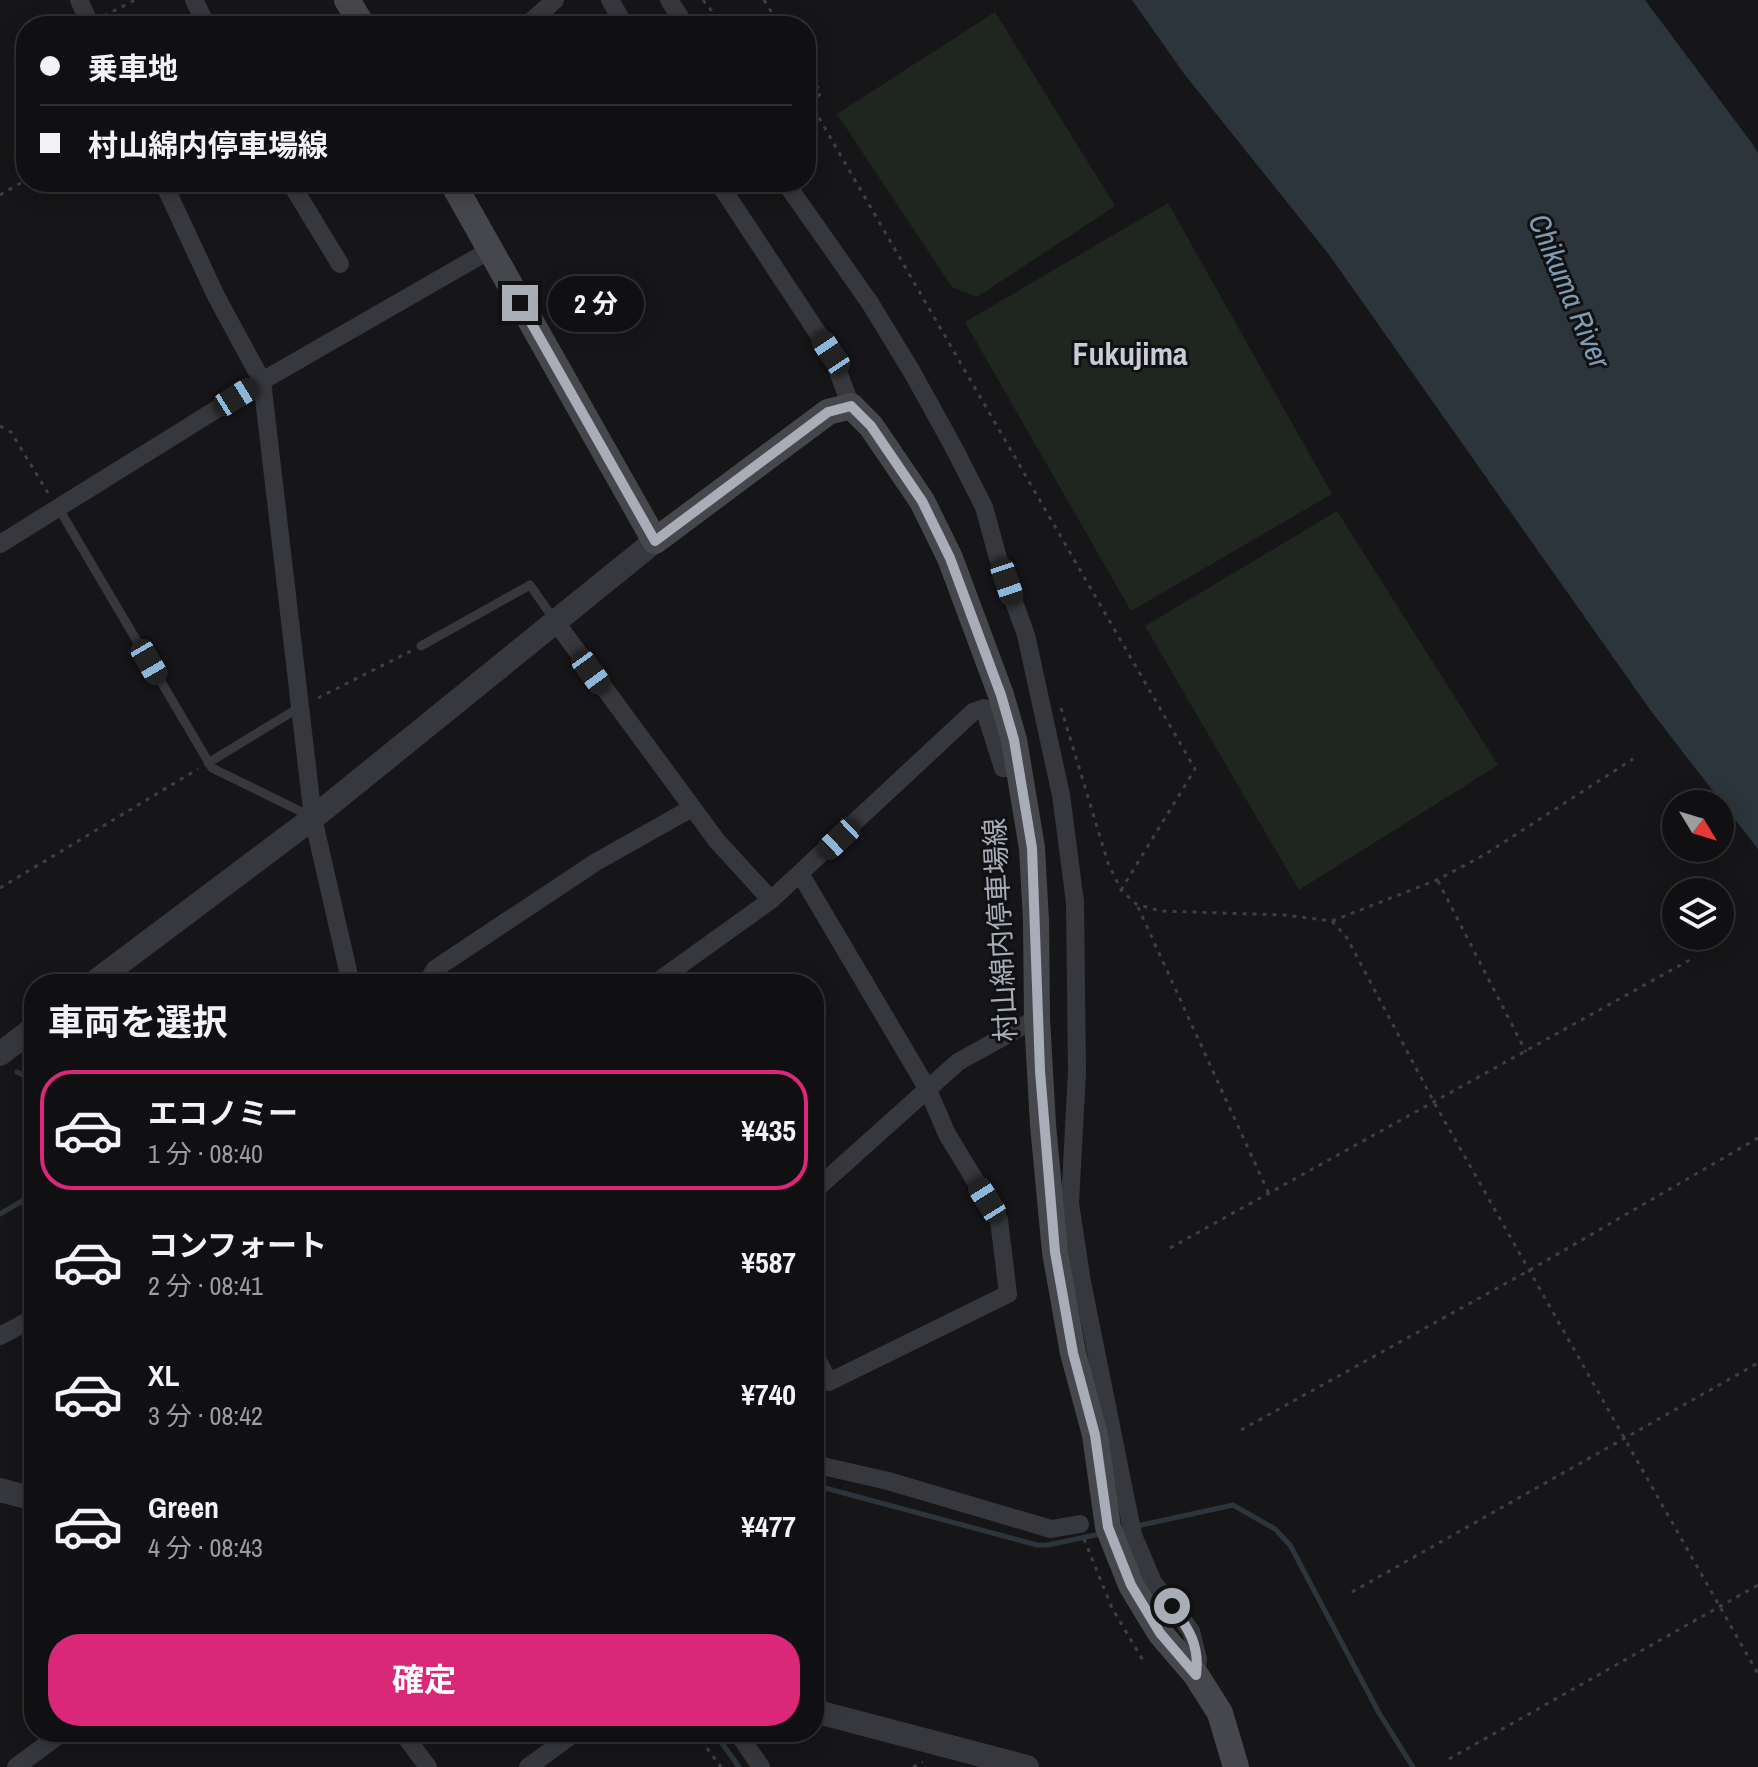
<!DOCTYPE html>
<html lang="ja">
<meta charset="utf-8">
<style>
:root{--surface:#101012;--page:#19191b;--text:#f1f3f6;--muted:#9c9d9f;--line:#303032;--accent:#db2777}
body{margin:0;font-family:"Archivo Narrow","Noto Sans JP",sans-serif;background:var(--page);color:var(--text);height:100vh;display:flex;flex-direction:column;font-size:30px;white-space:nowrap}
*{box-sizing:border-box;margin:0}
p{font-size:26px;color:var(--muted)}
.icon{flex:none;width:44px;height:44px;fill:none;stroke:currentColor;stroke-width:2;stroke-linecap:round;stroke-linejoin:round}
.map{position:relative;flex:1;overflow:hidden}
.panel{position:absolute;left:24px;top:974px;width:800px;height:768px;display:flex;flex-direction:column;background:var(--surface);border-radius:32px;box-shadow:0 4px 20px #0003,0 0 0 2px var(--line)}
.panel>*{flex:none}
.top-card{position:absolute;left:16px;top:16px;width:800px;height:176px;border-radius:32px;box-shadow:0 4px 20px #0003,0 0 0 2px var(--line);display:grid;align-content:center;height:176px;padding:0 24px;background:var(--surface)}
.needle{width:52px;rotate:128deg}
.fabs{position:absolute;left:1662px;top:790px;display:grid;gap:16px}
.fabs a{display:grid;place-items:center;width:72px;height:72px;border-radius:50%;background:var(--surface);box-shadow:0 4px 20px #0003,0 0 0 2px var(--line);font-size:40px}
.end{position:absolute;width:36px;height:36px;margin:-18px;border:10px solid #a8adb8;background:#111;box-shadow:0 0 0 4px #111}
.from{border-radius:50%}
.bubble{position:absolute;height:56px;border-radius:28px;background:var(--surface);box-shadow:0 4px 20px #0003,0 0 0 2px var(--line);font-size:26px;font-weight:700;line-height:56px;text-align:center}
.car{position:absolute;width:24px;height:48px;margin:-24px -12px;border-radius:10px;box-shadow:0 0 6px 2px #0007;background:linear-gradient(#222 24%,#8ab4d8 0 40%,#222 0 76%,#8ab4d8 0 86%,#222 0)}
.top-card b{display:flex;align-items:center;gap:28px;height:76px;font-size:30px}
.top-card b+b{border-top:2px solid var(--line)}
.top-card i{width:20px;height:20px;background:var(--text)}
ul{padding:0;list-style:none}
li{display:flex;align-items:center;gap:24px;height:120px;margin:0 16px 12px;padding:0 8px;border:4px solid transparent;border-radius:32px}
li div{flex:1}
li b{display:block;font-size:30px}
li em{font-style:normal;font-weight:700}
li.current{border-color:var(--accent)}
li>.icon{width:72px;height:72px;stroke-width:1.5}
h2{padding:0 24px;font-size:36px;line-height:96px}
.action{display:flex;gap:16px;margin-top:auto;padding:16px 24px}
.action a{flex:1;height:92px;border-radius:32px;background:var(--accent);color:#fff;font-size:32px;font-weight:700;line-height:92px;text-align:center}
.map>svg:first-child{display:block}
</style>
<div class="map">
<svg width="1758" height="1767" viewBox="0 0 1758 1767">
<rect width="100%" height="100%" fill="#161618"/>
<g fill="#1e261f">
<polygon points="995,12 1115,206 977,297 952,287 837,114"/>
<polygon points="1168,203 1332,494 1131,611 965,322"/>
<polygon points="1337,511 1498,765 1299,890 1145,626"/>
</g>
<polygon fill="#2c353c" points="1132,0 1645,0 1751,142 1758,153 1758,849 1651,711 1330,256 1185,75"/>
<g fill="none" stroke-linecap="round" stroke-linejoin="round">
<g stroke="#2c353c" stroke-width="5">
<polyline points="17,1072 34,1081"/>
<polyline points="0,1214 34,1194"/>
<polyline points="814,1485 1037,1545 1048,1545 1100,1534"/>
<polyline points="1137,1526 1233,1505 1275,1529 1290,1545 1379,1713 1413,1767"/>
<polyline points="714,1732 739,1767"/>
</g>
<g stroke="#3d3f44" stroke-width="3" stroke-dasharray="4 6" stroke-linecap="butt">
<polyline points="703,0 724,26"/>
<polyline points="764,0 780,26"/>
<polyline points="104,16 135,0"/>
<polyline points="806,68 821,93 811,104 1195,769 1121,890"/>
<polyline points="0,195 26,180"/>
<polyline points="0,426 11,432 48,493"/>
<polyline points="318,698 411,651"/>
<polyline points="1061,708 1108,863 1121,890 1136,904 1160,911 1284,915 1332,921 1437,880 1484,855 1633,759"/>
<polyline points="1438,881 1526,1052"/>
<polyline points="0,888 198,769"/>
<polyline points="1138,907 1269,1194"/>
<polyline points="1332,921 1347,938 1435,1104 1758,1674"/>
<polyline points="26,1058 34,1062"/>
<polyline points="1170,1248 1695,957"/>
<polyline points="1241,1430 1530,1270 1758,1138"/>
<polyline points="1084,1539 1112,1608 1144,1662"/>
<polyline points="1352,1592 1758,1363"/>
<polyline points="695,1732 721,1767"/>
<polyline points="1449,1759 1758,1585"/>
<polyline points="913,1767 923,1762"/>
</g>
<g stroke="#37383d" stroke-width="9">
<polyline points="59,509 212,768 310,816"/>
<polyline points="421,646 530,585 555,621"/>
<polyline points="208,763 300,707"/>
</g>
<g stroke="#37383d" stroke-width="18">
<polyline points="79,0 91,26"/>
<polyline points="194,0 207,26"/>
<polyline points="610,0 625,26"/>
<polyline points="669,0 686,26"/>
<polyline points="526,26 555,0"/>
<polyline points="163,182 216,296 262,381 313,818 351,984"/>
<polyline points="290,182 340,264"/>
<polyline points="718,182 831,353 851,406"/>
<polyline points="785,182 870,303 912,372 954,448 984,507 998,558 1026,635 1061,795 1075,902 1077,1072 1070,1203 1082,1282 1133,1535 1153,1582 1191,1631 1198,1659 1196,1675"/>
<polyline points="0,544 262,381 490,250"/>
<polyline points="555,621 717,841 771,900"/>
<polyline points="801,875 927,1088 947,1134 999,1220 1008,1294 829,1382 814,1354"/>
<polyline points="426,984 435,969 596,862 692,808"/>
<polyline points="654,984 771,900 973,712 984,708 1003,768 1019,768"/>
<polyline points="814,1191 958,1062 1037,1018"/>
<polyline points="0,1336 34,1318"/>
<polyline points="814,1464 888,1481 1051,1529 1080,1524"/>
<polyline points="402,1732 428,1767"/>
<polyline points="737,1732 761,1767"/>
<polyline points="16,1767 63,1732"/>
<polyline points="528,1767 576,1732"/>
</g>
<g stroke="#37383d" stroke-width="24">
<polyline points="92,984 313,818 655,541"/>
<polyline points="0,1054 34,1028"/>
<polyline points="0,1490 34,1499"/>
<polyline points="814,1711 1027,1767"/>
</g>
<g stroke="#45474d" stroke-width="26">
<polyline points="347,0 363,26"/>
<polyline points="452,182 655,541 828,412 851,406 871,426 922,501 950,558 1001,695 1014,740 1032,848 1036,921 1037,1018 1043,1125 1055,1252 1073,1353 1095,1435 1108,1527 1131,1585 1160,1633 1196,1675 1220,1713 1236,1767"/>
</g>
</g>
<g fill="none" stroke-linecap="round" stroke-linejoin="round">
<path stroke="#a8adb8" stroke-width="10" d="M520 303 655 541 828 412 851 406 871 426 922 501 950 558 1001 695 1014 740 1032 848 1040 1071 1055 1252 1073 1353 1095 1435 1108 1527 1131 1585 1160 1633 1196 1675C1200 1646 1189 1629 1172 1606"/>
</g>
<g text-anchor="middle" stroke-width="6" stroke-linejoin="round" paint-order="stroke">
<g font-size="28" fill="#a8adb8" stroke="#111113">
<text transform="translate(1000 930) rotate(-93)" y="10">村山綿内停車場線</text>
</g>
<g font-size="30" font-style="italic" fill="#7f9bb3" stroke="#111113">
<text transform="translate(1569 291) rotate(67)" y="10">Chikuma River</text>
</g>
<g font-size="32" font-weight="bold" fill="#c9ccd4" stroke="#111113">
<text x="1130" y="365">Fukujima</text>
</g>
</g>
</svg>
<div class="fabs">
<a><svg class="needle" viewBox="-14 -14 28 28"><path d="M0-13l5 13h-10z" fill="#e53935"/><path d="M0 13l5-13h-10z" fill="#9c9d9f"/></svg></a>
<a><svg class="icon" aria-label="layers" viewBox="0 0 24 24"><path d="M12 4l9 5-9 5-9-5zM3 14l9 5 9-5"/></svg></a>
</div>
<i class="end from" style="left:1172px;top:1606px"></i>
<i class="end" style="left:520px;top:303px"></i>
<div class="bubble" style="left:548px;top:276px;width:96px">2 分</div>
<i class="car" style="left:831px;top:353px;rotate:326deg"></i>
<i class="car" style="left:236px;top:397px;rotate:58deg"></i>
<i class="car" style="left:1007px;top:582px;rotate:161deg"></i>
<i class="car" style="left:149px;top:662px;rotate:150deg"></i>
<i class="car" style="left:591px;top:672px;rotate:144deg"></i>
<i class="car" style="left:839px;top:839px;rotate:227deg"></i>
<i class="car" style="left:987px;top:1200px;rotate:328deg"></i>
<div class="top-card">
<b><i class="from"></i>乗車地</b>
<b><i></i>村山綿内停車場線</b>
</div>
<section class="panel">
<h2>車両を選択</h2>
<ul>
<li class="current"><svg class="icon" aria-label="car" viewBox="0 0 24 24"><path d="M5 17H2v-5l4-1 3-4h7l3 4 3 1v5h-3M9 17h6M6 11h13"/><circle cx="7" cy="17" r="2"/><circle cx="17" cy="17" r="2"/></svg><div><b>エコノミー</b><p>1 分 · 08:40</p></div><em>¥435</em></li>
<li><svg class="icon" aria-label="car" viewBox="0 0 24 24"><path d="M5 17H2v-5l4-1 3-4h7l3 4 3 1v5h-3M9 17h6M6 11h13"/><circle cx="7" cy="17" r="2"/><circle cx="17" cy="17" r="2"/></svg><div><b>コンフォート</b><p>2 分 · 08:41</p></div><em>¥587</em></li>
<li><svg class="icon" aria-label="car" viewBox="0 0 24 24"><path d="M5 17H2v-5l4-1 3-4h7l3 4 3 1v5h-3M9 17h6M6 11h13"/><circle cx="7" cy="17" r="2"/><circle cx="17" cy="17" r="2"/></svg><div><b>XL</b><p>3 分 · 08:42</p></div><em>¥740</em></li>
<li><svg class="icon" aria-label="car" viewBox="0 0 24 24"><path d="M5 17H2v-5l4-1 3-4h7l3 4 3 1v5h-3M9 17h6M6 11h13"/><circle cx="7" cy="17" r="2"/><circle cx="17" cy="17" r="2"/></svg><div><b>Green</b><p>4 分 · 08:43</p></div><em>¥477</em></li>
</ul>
<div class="action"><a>確定</a></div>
</section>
</div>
